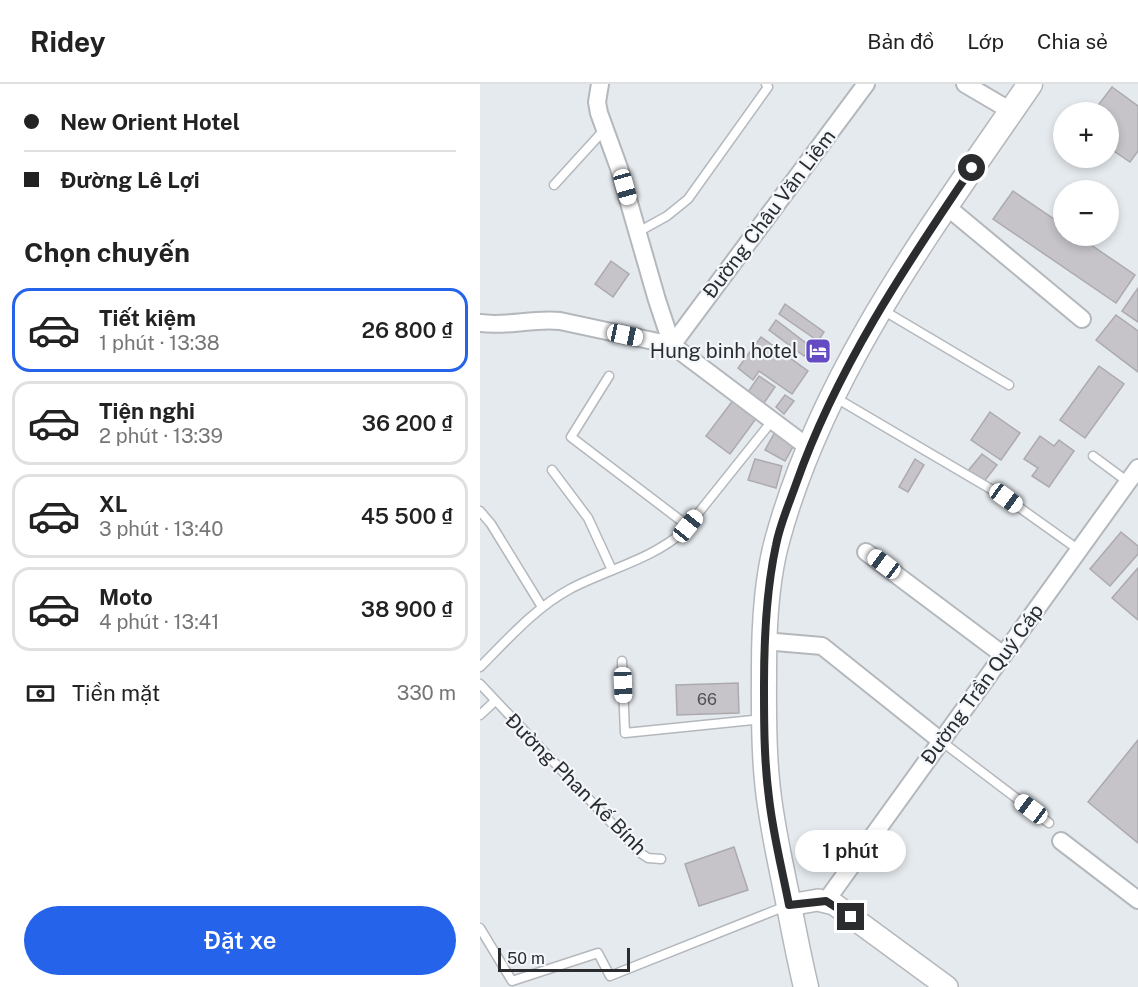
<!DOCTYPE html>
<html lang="vi">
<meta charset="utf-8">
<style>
:root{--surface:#fff;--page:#f2f2f2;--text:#222;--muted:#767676;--line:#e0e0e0;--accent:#2563eb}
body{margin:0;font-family:"Public Sans",sans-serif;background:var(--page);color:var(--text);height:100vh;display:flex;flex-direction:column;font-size:22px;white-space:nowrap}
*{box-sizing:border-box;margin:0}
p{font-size:20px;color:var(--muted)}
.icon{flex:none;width:33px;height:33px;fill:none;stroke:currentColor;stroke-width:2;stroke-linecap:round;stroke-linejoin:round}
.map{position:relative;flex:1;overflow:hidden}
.side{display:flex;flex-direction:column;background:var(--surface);width:480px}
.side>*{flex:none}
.banner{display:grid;align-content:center;height:132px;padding:0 24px;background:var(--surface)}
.tools{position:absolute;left:573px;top:18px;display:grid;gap:12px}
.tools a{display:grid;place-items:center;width:66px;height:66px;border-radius:50%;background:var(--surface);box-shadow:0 3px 9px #0003;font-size:30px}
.scale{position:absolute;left:18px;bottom:15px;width:132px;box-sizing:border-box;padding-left:6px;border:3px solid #2b2c2e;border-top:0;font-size:16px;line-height:21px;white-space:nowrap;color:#2b2c2e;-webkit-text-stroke:4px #f3f7fc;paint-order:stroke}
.end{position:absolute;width:27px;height:27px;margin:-14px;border:8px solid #2b2c2e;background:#fff;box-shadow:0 0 0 3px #fff}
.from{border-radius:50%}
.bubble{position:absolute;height:42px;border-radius:21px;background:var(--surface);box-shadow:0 3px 9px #0003;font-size:20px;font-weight:600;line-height:42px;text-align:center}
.car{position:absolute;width:18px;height:36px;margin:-18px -9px;border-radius:8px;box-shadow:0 0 4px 2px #0007;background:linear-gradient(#fff 24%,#345 0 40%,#fff 0 76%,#345 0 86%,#fff 0)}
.banner b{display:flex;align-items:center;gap:21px;height:57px;font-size:22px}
.banner b+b{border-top:2px solid var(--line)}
.banner i{width:15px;height:15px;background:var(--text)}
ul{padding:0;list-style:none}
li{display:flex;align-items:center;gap:18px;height:84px;margin:0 12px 9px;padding:0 12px;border:3px solid var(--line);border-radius:18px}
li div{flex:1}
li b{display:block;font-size:22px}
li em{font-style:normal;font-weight:600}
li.current{border-color:var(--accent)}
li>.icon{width:54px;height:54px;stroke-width:1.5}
h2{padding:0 24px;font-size:27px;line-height:72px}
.pay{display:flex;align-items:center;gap:15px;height:66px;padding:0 24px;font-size:22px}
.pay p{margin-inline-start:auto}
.action{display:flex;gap:12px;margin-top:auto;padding:12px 24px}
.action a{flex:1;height:69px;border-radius:36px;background:var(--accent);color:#fff;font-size:24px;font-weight:600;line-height:69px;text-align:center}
header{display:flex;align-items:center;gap:36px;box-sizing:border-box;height:84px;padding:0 30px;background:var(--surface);border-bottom:2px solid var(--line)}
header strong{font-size:28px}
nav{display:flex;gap:33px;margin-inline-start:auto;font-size:21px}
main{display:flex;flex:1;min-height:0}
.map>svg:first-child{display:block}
</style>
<header>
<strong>Ridey</strong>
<nav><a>Bản đồ</a><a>Lớp</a><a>Chia sẻ</a></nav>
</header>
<main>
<section class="side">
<div class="banner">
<b><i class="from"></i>New Orient Hotel</b>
<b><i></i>Đường Lê Lợi</b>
</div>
<h2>Chọn chuyến</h2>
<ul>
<li class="current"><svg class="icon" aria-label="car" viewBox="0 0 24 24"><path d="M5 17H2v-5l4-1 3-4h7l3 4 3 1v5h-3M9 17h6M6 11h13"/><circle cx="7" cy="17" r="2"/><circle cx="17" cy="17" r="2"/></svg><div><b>Tiết kiệm</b><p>1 phút · 13:38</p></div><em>26 800 ₫</em></li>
<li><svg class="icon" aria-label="car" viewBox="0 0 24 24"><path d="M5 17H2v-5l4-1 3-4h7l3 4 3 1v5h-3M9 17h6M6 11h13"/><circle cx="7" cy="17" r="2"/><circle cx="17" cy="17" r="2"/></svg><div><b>Tiện nghi</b><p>2 phút · 13:39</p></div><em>36 200 ₫</em></li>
<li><svg class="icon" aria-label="car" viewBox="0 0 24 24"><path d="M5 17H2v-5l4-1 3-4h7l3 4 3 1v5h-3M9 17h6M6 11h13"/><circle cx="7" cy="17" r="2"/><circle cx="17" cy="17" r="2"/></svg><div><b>XL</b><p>3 phút · 13:40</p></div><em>45 500 ₫</em></li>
<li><svg class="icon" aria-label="car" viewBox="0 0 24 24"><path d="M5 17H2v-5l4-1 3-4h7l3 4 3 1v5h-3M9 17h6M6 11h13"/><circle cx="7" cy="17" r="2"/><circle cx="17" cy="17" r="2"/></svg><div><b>Moto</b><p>4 phút · 13:41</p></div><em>38 900 ₫</em></li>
</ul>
<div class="pay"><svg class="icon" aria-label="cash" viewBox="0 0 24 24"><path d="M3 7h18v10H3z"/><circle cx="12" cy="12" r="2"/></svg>Tiền mặt<p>330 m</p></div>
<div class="action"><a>Đặt xe</a></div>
</section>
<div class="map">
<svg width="658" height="903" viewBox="0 0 658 903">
<rect width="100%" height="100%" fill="#e5eaee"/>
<g fill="#c6c4c9" stroke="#acaaaf" stroke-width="1.5">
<polygon points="632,3 658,22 658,67 650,78 628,63 628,28 613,28"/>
<polygon points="533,107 584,142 584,152 598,152 655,191 636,219 513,135"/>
<polygon points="131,177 149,190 133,213 115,200"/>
<polygon points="658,204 658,238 642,227"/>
<polygon points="305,220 344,248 338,257 299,230"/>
<polygon points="636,231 658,247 658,288 616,256"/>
<polygon points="296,236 331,263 324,272 289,246"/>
<polygon points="281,253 328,287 312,310 279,287 273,296 258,284"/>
<polygon points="619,282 644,300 605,354 580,336"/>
<polygon points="279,292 295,303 284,319 268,308"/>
<polygon points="305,311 314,317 304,330 296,323"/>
<polygon points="254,315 278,332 250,370 226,352"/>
<polygon points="510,328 540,349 521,376 491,356"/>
<polygon points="295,348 315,359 305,377 285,366"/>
<polygon points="560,352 574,362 579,356 594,367 569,403 552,392 558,384 544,375"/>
<polygon points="502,370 517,381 502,400 487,388"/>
<polygon points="275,375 302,382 296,404 268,396"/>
<polygon points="435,375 444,381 428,408 419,403"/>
<polygon points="641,448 658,462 658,470 630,502 610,485"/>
<polygon points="658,484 658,536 632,514"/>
<polygon points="258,599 259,629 197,631 196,601"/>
<polygon points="658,656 658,759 608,718"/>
<polygon points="254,763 268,806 219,822 205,780"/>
</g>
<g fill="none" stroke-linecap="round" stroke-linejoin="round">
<defs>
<g id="service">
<polyline points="74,101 125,45"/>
<polyline points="158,148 187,132 208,115 288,3 286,0"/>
<polyline points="401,225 529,301"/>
<polyline points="129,292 91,353 208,442"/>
<polyline points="356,314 526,414 599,466"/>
<polyline points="613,372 648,398"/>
<polyline points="72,386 108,434 132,486"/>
<polyline points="0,427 11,440 62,523"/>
<polyline points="142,577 145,649 283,635"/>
<path d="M0 583C28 555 55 524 90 505 128 485 171 476 204 447L292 337"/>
<polyline points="0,600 159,768 168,774 181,775"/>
<polyline points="0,631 15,617"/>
<polyline points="461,657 569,739"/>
<polyline points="0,844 32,897 118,869 130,892 306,822"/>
</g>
<g id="minor">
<polyline points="120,0 117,18 119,29 139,84 177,216 192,261"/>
<polyline points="485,0 531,27"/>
<polyline points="466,122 602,235"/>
<path d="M0 239C27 243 53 234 80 237L192 261 329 364"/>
<polyline points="192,261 386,0"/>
<polyline points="386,468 522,570"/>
<polyline points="284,557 342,562 461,657"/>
<polyline points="581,757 658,816"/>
<polyline points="346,817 658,384"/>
</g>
<polyline id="tertiary" points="309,821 338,816 354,820 467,903"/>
<path id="secondary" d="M326 903C318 870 312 836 305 802 298 767 290 732 287 696 283 658 284 621 284 583 284 541 286 497 297 457 343 287 452 143 550 0"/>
</defs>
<use href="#service" stroke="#b4b8bd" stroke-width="11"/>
<use href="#minor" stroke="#b4b8bd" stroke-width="20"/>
<use href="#tertiary" stroke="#b4b8bd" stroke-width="24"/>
<use href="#secondary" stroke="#b4b8bd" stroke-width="27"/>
<use href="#service" stroke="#fff" stroke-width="8"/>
<use href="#minor" stroke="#fff" stroke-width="16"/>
<use href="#tertiary" stroke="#fff" stroke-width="21"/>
<use href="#secondary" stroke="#fff" stroke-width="24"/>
</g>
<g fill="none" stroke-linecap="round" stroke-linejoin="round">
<path stroke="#2b2c2e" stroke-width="8" d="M371 833 346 817 309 821C302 785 293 750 289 714 284 676 284 639 284 601 284 553 286 507 296 461 300 440 309 420 316 400 356 286 424 184 492 84"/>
</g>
<defs>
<symbol id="hotel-square" viewBox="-11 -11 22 22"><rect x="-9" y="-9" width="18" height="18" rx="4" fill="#644bc4" stroke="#f3f7fc"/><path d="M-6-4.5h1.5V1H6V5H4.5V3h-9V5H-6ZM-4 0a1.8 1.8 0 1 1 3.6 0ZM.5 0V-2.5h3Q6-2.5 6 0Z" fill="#fff"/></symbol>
</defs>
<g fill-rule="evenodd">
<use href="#hotel-square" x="323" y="252" width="30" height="30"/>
</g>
<g text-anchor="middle" stroke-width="4.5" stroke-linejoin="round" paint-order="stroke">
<g font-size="16" fill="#525255">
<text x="227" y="621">66</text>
</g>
<g font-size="20" fill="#2b2c2e" stroke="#f3f7fc">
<text transform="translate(289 130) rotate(-53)" y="7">Đường Châu Văn Liêm</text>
<text transform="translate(502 600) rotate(-54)" y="7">Đường Trần Quý Cáp</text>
<text transform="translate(96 700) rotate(45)" y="7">Đường Phan Kế Bính</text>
</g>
<g font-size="20" fill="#2b2c2e" stroke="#f3f7fc" text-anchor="end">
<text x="318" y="274">Hung binh hotel</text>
</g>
</g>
</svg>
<div class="tools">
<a>+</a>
<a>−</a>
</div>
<div class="scale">50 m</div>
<i class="end from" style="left:492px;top:84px"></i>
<i class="end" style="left:371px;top:833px"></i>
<div class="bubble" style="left:315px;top:746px;width:111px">1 phút</div>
<i class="car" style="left:145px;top:103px;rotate:164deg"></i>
<i class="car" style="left:145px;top:251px;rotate:102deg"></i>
<i class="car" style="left:526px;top:414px;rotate:126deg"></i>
<i class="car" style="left:208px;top:442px;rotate:39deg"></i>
<i class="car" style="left:404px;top:480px;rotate:307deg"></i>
<i class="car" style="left:143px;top:601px;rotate:178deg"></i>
<i class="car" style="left:551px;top:725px;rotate:307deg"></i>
</div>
</main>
